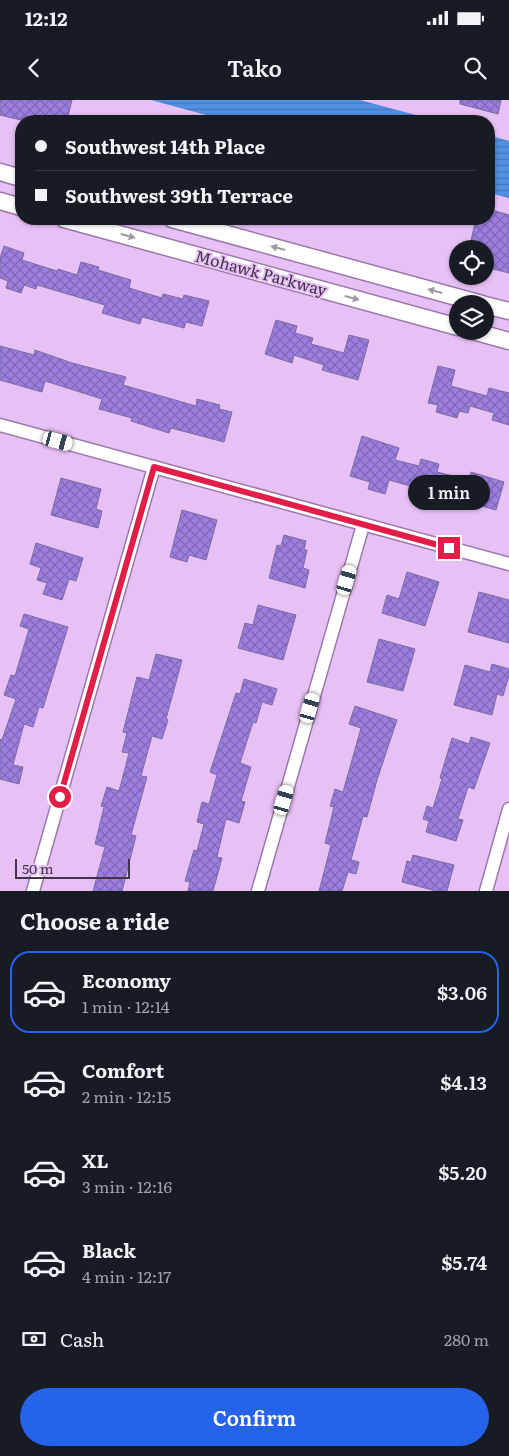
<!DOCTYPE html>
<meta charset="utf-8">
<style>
:root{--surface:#171b24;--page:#242831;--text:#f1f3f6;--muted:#9ea1a6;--line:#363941;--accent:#2563eb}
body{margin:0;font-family:Literata,serif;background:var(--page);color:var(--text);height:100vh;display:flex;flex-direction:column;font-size:19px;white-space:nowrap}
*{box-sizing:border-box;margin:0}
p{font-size:16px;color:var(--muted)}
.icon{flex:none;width:28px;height:28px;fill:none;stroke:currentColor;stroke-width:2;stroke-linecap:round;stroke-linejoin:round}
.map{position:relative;height:791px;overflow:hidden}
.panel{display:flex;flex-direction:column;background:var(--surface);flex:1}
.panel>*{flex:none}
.hud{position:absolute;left:15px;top:15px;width:480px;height:110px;border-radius:20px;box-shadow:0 1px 4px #0004;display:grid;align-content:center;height:110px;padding:0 20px;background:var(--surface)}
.buttons{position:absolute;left:449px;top:140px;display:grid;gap:10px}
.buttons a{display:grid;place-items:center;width:45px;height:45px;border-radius:50%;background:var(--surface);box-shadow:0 1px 4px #0004;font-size:25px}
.scale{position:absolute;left:15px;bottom:12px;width:115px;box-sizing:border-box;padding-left:5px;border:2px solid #423348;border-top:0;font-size:14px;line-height:18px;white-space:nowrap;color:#423348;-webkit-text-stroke:4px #e7c1f6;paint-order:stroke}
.end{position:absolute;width:22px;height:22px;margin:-11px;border:6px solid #e11d48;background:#fff;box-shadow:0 0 0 2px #fff}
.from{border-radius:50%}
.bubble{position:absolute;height:35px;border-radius:18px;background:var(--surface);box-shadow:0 1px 4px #0004;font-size:16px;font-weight:600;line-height:35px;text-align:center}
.car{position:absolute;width:15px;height:30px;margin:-15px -8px;border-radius:6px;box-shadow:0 0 4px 1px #0007;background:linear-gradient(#fff 24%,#345 0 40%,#fff 0 76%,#345 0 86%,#fff 0)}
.hud b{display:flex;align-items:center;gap:18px;height:48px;font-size:19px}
.hud b+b{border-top:1px solid var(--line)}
.hud i{width:12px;height:12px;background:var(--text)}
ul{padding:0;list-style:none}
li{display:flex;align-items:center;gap:15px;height:82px;margin:0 10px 8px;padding:0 10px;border:2px solid transparent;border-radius:20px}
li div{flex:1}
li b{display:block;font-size:19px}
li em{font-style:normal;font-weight:600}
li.selected{border-color:var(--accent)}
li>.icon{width:45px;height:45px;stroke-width:1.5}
h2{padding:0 20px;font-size:22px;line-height:60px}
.pay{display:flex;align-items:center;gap:12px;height:55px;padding:0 20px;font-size:19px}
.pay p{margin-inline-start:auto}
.primary-button{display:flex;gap:10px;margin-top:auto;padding:10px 20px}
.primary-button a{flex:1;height:58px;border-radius:30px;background:var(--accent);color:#fff;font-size:20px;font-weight:600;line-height:58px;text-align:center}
.status{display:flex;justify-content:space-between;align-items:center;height:35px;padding:0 25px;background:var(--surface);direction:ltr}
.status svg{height:14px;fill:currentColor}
header{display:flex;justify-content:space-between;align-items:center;height:65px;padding:0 20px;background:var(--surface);font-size:22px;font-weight:600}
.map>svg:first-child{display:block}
</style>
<div class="status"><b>12:12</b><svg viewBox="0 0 49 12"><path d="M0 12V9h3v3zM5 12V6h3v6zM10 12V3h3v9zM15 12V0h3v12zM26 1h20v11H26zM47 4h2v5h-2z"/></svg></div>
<header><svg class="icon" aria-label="back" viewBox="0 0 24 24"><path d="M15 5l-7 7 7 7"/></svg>Tako<svg class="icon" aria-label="search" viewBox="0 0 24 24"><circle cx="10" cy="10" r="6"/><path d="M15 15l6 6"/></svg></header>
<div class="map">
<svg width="509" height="791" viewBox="0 0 509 791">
<defs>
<pattern id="water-rules" width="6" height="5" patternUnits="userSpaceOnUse" patternTransform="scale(1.25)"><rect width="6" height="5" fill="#5190e3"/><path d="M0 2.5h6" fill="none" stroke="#4576ba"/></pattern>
<pattern id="building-cross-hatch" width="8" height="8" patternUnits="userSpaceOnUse" patternTransform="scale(1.25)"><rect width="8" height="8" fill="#9b7ede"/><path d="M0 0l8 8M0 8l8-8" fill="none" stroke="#8068b6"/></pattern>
</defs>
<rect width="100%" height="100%" fill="#e7c1f6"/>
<g fill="url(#water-rules)">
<polygon points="151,0 360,0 438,21 228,21"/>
<polygon points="489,35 509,41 509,98 489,93"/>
</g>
<g fill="url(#building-cross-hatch)" stroke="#7b6ca2">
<polygon points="0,0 72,0 67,21 25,21 0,15"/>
<polygon points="460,0 501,0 498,14 460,4"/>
<polygon points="489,109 509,115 509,173 489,168 492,157 485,155 485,149 469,149 476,119 489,119"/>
<polygon points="4,146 24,153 22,160 57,171 58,169 77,175 81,162 99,167 98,170 131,180 129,188 162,198 163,194 183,199 184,195 209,201 202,226 186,222 184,228 142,217 140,224 102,213 105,205 37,185 36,189 24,185 21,193 6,188 8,181 0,178 0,158"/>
<polygon points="276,220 297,226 295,233 313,238 311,244 344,253 349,235 369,240 358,280 322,270 324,265 294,255 292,263 265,254"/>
<polygon points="0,246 34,255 35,250 72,263 126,277 123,285 196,306 197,299 220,305 219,309 232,312 224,342 171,328 169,333 131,321 132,318 99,309 102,299 45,281 42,292 0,280"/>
<polygon points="438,266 455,270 451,286 487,296 489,288 509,293 509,325 492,320 494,313 470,306 468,313 459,311 457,318 436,312 438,305 428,303"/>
<polygon points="362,336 399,348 395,360 419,366 421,359 439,364 437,372 469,380 471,372 504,382 496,410 445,396 442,407 421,401 424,390 389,380 385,394 368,389 370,382 350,376"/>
<polygon points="61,378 101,389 96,409 102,411 98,428 51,415"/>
<polygon points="182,410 217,420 206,460 189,455 187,462 170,457"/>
<polygon points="284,435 306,441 304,450 307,450 303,468 309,470 305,488 269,478 277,445 281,446"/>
<polygon points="36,443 83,458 76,481 69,479 62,500 43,494 47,483 37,480 41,468 30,464"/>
<polygon points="407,472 439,482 425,526 382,513 387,495 399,499"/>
<polygon points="479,492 509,500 509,543 468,532"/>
<polygon points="258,505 296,515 283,560 238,548 245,523 253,525"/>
<polygon points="24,514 68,527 43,608 39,607 33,627 24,624 13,665 23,667 19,684 0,679 0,639 2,640 16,599 4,595 11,575 15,576 29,529 20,526"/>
<polygon points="379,539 415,549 403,591 367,582"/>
<polygon points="156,554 182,560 166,619 168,620 162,639 152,636 141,676 147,677 131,735 136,736 122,791 93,791 105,747 95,744 104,707 101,706 107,687 119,691 129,653 122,652 127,633 123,632 137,577 149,580"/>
<polygon points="492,564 509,569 509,575 503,596 497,594 492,615 454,605 465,565 490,572"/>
<polygon points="244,579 277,589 272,605 262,602 256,623 253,622 240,663 251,667 241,701 245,702 239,723 226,719 217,757 222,758 213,791 188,791 190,782 185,781 194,750 197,751 204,724 197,722 202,702 209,704 217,675 210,672 236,593 240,594"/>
<polygon points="355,606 397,620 377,680 367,717 363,716 351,760 359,762 356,774 348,772 342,791 319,791 331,745 325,743 334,707 330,706 335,689 343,692 361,628 349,624"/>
<polygon points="471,637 490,643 474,689 468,687 458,719 463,720 456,741 426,732 429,721 423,719 427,706 433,708 442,679 440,678 452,638 469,644"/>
<polygon points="413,755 454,765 447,791 436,791 402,782 407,761 411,762"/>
</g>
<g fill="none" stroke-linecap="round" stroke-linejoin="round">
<defs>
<g id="minor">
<polyline points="0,325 509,464"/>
<polyline points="33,791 154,367"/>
<polyline points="258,791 363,425"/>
<polyline points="486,791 509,709"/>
</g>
<g id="tertiary">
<polyline points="0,72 21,78"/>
<polyline points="0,101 21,107"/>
<polyline points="64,119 458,227"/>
<polyline points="172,119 482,204"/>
<polyline points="485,205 509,211"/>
<polyline points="473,231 509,241"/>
</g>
</defs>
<use href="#minor" stroke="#9b78a9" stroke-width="15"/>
<use href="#tertiary" stroke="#9b78a9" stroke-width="19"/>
<use href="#minor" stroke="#fff" stroke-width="12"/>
<use href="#tertiary" stroke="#fff" stroke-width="16"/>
</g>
<defs><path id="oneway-solid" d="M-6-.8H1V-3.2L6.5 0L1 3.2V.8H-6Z" transform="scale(1.25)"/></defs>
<g fill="#a099a4">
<use href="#oneway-solid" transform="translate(128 136) rotate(15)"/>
<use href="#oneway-solid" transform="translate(278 148) rotate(-165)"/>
<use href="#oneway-solid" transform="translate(435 191) rotate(-165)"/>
<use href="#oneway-solid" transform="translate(352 198) rotate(15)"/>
</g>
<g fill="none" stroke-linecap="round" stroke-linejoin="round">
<polyline stroke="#e11d48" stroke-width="6" points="60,697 154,367 449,448"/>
</g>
<g text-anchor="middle" stroke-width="4" stroke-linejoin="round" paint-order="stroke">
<g font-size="16" fill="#423348" stroke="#e7c1f6">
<text transform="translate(261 173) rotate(15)" y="6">Mohawk Parkway</text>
</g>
</g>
</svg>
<div class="buttons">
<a><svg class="icon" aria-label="locate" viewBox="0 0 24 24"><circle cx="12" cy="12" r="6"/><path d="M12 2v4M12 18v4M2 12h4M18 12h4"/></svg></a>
<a><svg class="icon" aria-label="layers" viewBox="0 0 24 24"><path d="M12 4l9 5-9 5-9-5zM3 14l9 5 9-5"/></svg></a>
</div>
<div class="scale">50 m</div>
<i class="end from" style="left:60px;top:697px"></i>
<i class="end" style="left:449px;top:448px"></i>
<div class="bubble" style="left:408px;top:375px;width:82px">1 min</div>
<i class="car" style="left:58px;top:341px;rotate:105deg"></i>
<i class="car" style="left:347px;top:480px;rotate:17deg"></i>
<i class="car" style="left:310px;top:608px;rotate:16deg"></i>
<i class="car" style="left:284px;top:700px;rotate:16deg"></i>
<div class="hud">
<b><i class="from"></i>Southwest 14th Place</b>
<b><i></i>Southwest 39th Terrace</b>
</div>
</div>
<section class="panel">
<h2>Choose a ride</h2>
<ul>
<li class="selected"><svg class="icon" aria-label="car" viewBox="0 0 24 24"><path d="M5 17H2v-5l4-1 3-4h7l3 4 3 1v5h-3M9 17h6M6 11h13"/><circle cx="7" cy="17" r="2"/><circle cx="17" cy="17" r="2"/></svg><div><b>Economy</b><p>1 min · 12:14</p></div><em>$3.06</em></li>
<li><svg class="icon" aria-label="car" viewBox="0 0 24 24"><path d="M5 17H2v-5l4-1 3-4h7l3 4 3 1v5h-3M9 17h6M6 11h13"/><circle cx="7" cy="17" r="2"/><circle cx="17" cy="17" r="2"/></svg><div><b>Comfort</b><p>2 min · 12:15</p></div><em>$4.13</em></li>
<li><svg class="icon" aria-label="car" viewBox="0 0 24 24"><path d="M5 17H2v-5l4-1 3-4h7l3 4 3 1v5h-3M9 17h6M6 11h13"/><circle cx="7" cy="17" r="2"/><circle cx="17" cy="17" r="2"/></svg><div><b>XL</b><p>3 min · 12:16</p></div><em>$5.20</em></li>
<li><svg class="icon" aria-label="car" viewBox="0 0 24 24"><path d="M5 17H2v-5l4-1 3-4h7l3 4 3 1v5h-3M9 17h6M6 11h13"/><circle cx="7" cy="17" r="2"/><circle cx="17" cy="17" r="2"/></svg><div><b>Black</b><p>4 min · 12:17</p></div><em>$5.74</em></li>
</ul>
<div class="pay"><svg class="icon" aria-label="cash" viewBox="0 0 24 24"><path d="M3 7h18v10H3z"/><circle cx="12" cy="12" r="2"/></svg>Cash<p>280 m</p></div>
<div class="primary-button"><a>Confirm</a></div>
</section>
